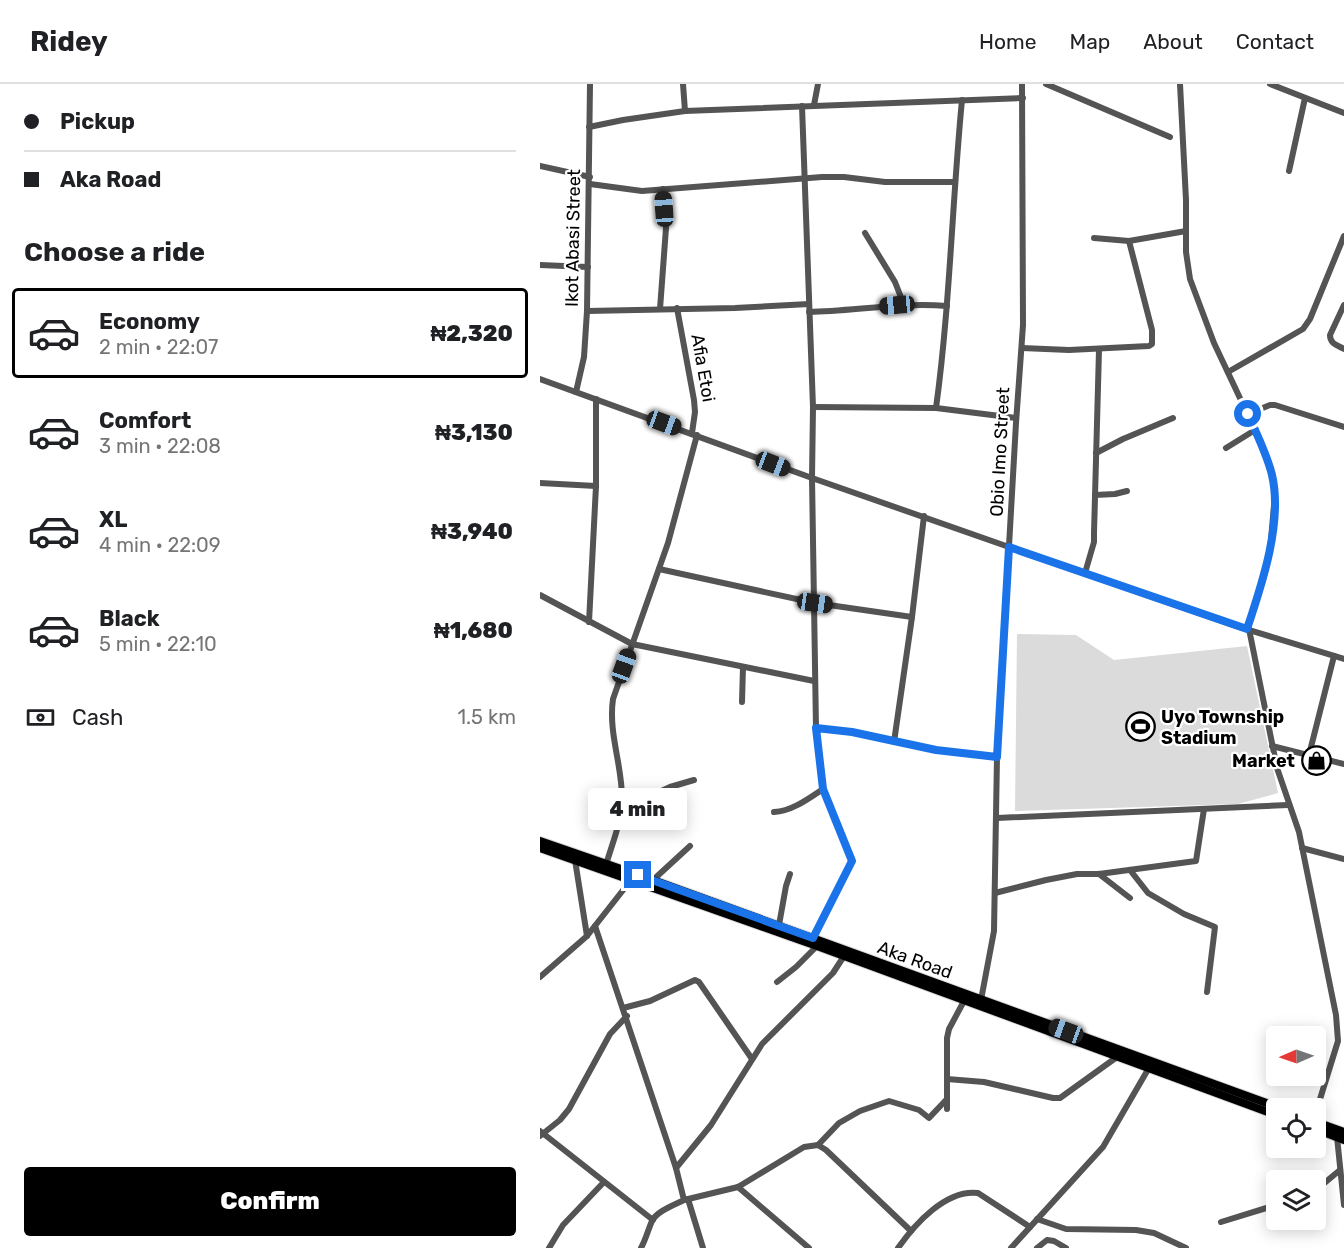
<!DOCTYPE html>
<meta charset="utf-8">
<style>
:root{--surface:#fff;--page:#f2f2f2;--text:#202124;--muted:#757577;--line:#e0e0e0;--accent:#000}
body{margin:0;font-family:Rubik,sans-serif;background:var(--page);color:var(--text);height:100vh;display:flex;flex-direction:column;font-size:22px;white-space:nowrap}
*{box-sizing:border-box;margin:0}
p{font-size:20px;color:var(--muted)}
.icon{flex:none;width:33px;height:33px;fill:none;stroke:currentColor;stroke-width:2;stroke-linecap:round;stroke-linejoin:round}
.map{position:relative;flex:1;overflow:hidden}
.details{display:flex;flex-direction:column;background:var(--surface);width:540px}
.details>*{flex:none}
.guide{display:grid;align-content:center;height:132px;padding:0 24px;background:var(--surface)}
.needle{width:39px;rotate:268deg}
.buttons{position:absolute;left:726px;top:942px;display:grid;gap:12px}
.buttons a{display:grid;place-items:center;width:60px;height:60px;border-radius:6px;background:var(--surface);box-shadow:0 3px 15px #0003;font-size:30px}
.end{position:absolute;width:27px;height:27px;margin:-14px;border:8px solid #1a73e8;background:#fff;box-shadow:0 0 0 3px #fff}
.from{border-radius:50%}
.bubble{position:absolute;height:42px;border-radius:6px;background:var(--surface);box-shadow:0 3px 15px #0003;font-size:20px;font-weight:800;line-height:42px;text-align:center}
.car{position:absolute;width:18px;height:36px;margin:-18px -9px;border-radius:8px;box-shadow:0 0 4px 2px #0007;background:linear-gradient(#222 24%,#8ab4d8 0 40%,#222 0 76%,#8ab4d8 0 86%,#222 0)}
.guide b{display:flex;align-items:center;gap:21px;height:57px;font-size:22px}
.guide b+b{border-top:2px solid var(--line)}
.guide i{width:15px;height:15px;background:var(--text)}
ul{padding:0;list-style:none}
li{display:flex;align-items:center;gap:18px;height:90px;margin:0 12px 9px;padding:0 12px;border:3px solid transparent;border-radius:6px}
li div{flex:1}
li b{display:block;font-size:22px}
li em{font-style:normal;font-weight:800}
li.on{border-color:var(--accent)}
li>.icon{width:54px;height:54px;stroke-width:1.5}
h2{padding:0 24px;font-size:27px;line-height:72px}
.pay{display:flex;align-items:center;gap:15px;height:66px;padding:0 24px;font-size:22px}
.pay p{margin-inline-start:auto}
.primary-button{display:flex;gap:12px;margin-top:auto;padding:12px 24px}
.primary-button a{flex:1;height:69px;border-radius:6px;background:var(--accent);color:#fff;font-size:24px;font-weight:800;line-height:69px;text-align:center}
header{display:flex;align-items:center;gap:36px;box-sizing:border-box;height:84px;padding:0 30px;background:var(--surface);border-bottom:2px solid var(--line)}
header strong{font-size:28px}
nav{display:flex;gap:33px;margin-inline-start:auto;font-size:21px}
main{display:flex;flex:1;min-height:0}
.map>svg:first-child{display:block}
</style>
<header>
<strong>Ridey</strong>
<nav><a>Home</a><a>Map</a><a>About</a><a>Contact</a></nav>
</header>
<main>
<section class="details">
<div class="guide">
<b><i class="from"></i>Pickup</b>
<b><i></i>Aka Road</b>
</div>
<h2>Choose a ride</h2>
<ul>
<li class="on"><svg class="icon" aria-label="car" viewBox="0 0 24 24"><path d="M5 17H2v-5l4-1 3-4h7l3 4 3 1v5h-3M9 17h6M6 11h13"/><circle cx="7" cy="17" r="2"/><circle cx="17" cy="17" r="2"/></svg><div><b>Economy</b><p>2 min · 22:07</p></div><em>₦2,320</em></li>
<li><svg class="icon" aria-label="car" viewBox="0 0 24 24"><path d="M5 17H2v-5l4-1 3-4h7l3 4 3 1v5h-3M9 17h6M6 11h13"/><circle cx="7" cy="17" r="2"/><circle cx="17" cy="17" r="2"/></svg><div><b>Comfort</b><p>3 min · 22:08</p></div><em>₦3,130</em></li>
<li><svg class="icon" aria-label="car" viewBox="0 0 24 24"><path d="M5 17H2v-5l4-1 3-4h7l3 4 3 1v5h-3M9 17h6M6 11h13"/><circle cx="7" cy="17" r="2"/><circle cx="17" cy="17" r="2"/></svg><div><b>XL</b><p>4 min · 22:09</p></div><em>₦3,940</em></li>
<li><svg class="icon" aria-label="car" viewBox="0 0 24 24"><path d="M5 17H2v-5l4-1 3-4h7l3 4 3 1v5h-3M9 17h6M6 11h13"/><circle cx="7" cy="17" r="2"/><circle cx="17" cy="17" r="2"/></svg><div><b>Black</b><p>5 min · 22:10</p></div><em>₦1,680</em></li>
</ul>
<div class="pay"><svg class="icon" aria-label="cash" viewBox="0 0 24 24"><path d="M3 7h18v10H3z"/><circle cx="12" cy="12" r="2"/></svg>Cash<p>1.5 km</p></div>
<div class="primary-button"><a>Confirm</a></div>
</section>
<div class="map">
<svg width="804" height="1164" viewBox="0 0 804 1164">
<rect width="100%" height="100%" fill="#fff"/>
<polygon fill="#dbdbdb" points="477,550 536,551 574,576 707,562 738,709 698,720 475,727"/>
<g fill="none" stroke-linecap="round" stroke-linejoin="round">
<defs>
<g id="major">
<polyline points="0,757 113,796 740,1024"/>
<polyline points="0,764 277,862 736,1031"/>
<polyline points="776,1038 804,1048"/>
<polyline points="776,1045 804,1056"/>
</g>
</defs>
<use href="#major" stroke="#dbdbdb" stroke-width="10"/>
<g stroke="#545454" stroke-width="6">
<polyline points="143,0 145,27"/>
<polyline points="506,0 630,53"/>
<polyline points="640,0 646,116 646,168 650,195 674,259 715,346 732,389 735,410 730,467 723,496 707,545 709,545 737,684 759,748 796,931 798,957 776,1028"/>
<polyline points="730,0 804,29"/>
<polyline points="274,21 278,0"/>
<polyline points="262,22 273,323 272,394 276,644 283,705 312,776 273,854"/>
<polyline points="49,43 83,36 145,27 483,14"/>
<polyline points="0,82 50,93"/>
<polyline points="749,87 765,14"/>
<polyline points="50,100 102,107 282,93 304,93 345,98 414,98"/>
<polyline points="325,149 355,198 364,221"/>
<polyline points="554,154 589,157 646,147"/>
<polyline points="0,181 48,183"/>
<path d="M804 221 790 251C790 260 797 261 804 265"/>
<polyline points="137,224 154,316 155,328 152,349"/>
<polyline points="120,225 126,144 123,105"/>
<polyline points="47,227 195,224 269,220"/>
<path d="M269 228C315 227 361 218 407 222"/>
<polyline points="482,264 529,266 609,262 612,260 612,246 589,157"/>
<polyline points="688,288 763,245 770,235 804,152"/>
<polyline points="0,295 272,394 469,463 696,542 804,575"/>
<polyline points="36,308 44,273 47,227 50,0"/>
<polyline points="273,323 396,324 476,334"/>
<path d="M396 324C410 222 412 119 422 16"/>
<polyline points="708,330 730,321 735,321 804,343"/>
<polyline points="686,364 715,346"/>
<polyline points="556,369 583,355 633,334"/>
<polyline points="0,399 56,402"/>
<polyline points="555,411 575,410 587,407"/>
<polyline points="119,485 275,519 372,533"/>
<polyline points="545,489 554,458 554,449 559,266"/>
<polyline points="0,511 92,560 274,597"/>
<polyline points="49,538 56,402 56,315"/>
<polyline points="202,618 203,583"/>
<polyline points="276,644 312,648 396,666 457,673"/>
<polyline points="354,658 372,533 384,432"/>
<polyline points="732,662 804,680"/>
<polyline points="769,671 794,572"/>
<polyline points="82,716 104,715 130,703 154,696"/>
<path d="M234 728C252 727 268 715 283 705"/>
<polyline points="457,734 748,721"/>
<polyline points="762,764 804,775"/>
<polyline points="35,776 47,852"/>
<path d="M66 781C72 760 81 739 82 717 83 683 68 650 73 615L128 459 157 351"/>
<polyline points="590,786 608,809 644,830 675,843 667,908"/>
<polyline points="559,790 590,814"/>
<polyline points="113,796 150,762"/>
<polyline points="455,809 506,796 537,790 559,790 656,777 664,725"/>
<polyline points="239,841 246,802 250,790"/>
<path d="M55 842 136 1084 144 1116C134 1121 117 1127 112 1137 108 1146 106 1155 101 1164"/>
<polyline points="0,893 47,852 91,796"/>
<polyline points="237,898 256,883 277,862"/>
<polyline points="441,916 454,847 457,673 476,339 483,241 482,0"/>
<polyline points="83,924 110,917 155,896 159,898 212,975"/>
<polyline points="407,995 444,998 513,1014 520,1014 577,973"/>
<polyline points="407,1025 407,954 409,945 424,917"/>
<polyline points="0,1047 113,1136"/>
<polyline points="0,1052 20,1036 29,1025 70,950 87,932"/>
<polyline points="797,1053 804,1121"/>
<polyline points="278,1061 299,1039 320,1027 349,1017 379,1026 389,1034 407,1015"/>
<polyline points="136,1084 171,1041 222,960 293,889 304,872"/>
<polyline points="198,1103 269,1164"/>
<polyline points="776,1106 800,1086"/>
<polyline points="148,1115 163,1164"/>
<polyline points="144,1116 198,1103 264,1063 278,1061 286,1066 371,1147"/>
<polyline points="497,1135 526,1145 596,1146 614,1149 646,1164"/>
<polyline points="681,1138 736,1121"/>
<polyline points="9,1164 23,1141 64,1098"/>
<path d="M358 1164C375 1140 406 1105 438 1109L490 1143"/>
<polyline points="471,1164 563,1063 610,982"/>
<polyline points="497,1164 507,1156 514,1157 526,1164"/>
</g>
<use href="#major" stroke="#000" stroke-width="8"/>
</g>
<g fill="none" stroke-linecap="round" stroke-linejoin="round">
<path stroke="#1a73e8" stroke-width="8" d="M98 791 273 854 312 777 283 705 276 644 312 648 396 666 457 673 469 463 707 545C722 500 743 438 732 391 727 370 716 349 708 330"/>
</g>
<defs>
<symbol id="stadium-ring" viewBox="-11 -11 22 22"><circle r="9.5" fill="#fff" stroke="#000" stroke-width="1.5"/><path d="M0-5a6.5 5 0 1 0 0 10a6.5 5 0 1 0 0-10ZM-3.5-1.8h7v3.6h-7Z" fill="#000"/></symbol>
<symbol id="shop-ring" viewBox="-11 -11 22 22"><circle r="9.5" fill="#fff" stroke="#000" stroke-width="1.5"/><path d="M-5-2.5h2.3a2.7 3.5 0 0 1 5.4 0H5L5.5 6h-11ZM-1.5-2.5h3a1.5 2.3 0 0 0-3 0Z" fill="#000"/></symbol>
</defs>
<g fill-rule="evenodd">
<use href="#stadium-ring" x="584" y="626" width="33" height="33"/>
<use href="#shop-ring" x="760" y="660" width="33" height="33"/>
</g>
<g text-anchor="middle" stroke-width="4.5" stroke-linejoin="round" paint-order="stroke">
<g font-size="18" fill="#000" stroke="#fff">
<text transform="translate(33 154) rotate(-89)" y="6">Ikot Abasi Street</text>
<text transform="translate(163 284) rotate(80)" y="6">Afia Etoi</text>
<text transform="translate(460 368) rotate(-87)" y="6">Obio Imo Street</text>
<text transform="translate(375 876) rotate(20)" y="6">Aka Road</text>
</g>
<g font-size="18" font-weight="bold" fill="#000" stroke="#fff" text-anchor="start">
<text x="621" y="639">Uyo Township<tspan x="621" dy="21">Stadium</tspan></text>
<text x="755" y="683" text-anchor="end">Market</text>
</g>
</g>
</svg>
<div class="buttons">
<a><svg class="needle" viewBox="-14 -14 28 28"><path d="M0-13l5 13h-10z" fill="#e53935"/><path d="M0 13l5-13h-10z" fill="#757577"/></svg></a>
<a><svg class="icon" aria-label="locate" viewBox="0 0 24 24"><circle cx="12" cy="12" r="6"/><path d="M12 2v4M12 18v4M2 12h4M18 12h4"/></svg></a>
<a><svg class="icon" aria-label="layers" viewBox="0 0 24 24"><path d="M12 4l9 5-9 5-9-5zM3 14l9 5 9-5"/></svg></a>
</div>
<i class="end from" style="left:708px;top:330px"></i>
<i class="end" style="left:98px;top:791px"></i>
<div class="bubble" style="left:48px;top:704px;width:99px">4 min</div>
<i class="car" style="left:124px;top:125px;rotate:356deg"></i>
<i class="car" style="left:357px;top:221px;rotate:265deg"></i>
<i class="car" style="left:124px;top:339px;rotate:110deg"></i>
<i class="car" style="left:233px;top:380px;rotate:111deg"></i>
<i class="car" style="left:275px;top:519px;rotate:98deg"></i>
<i class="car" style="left:84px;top:582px;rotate:20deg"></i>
<i class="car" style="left:526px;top:947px;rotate:290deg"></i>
</div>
</main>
